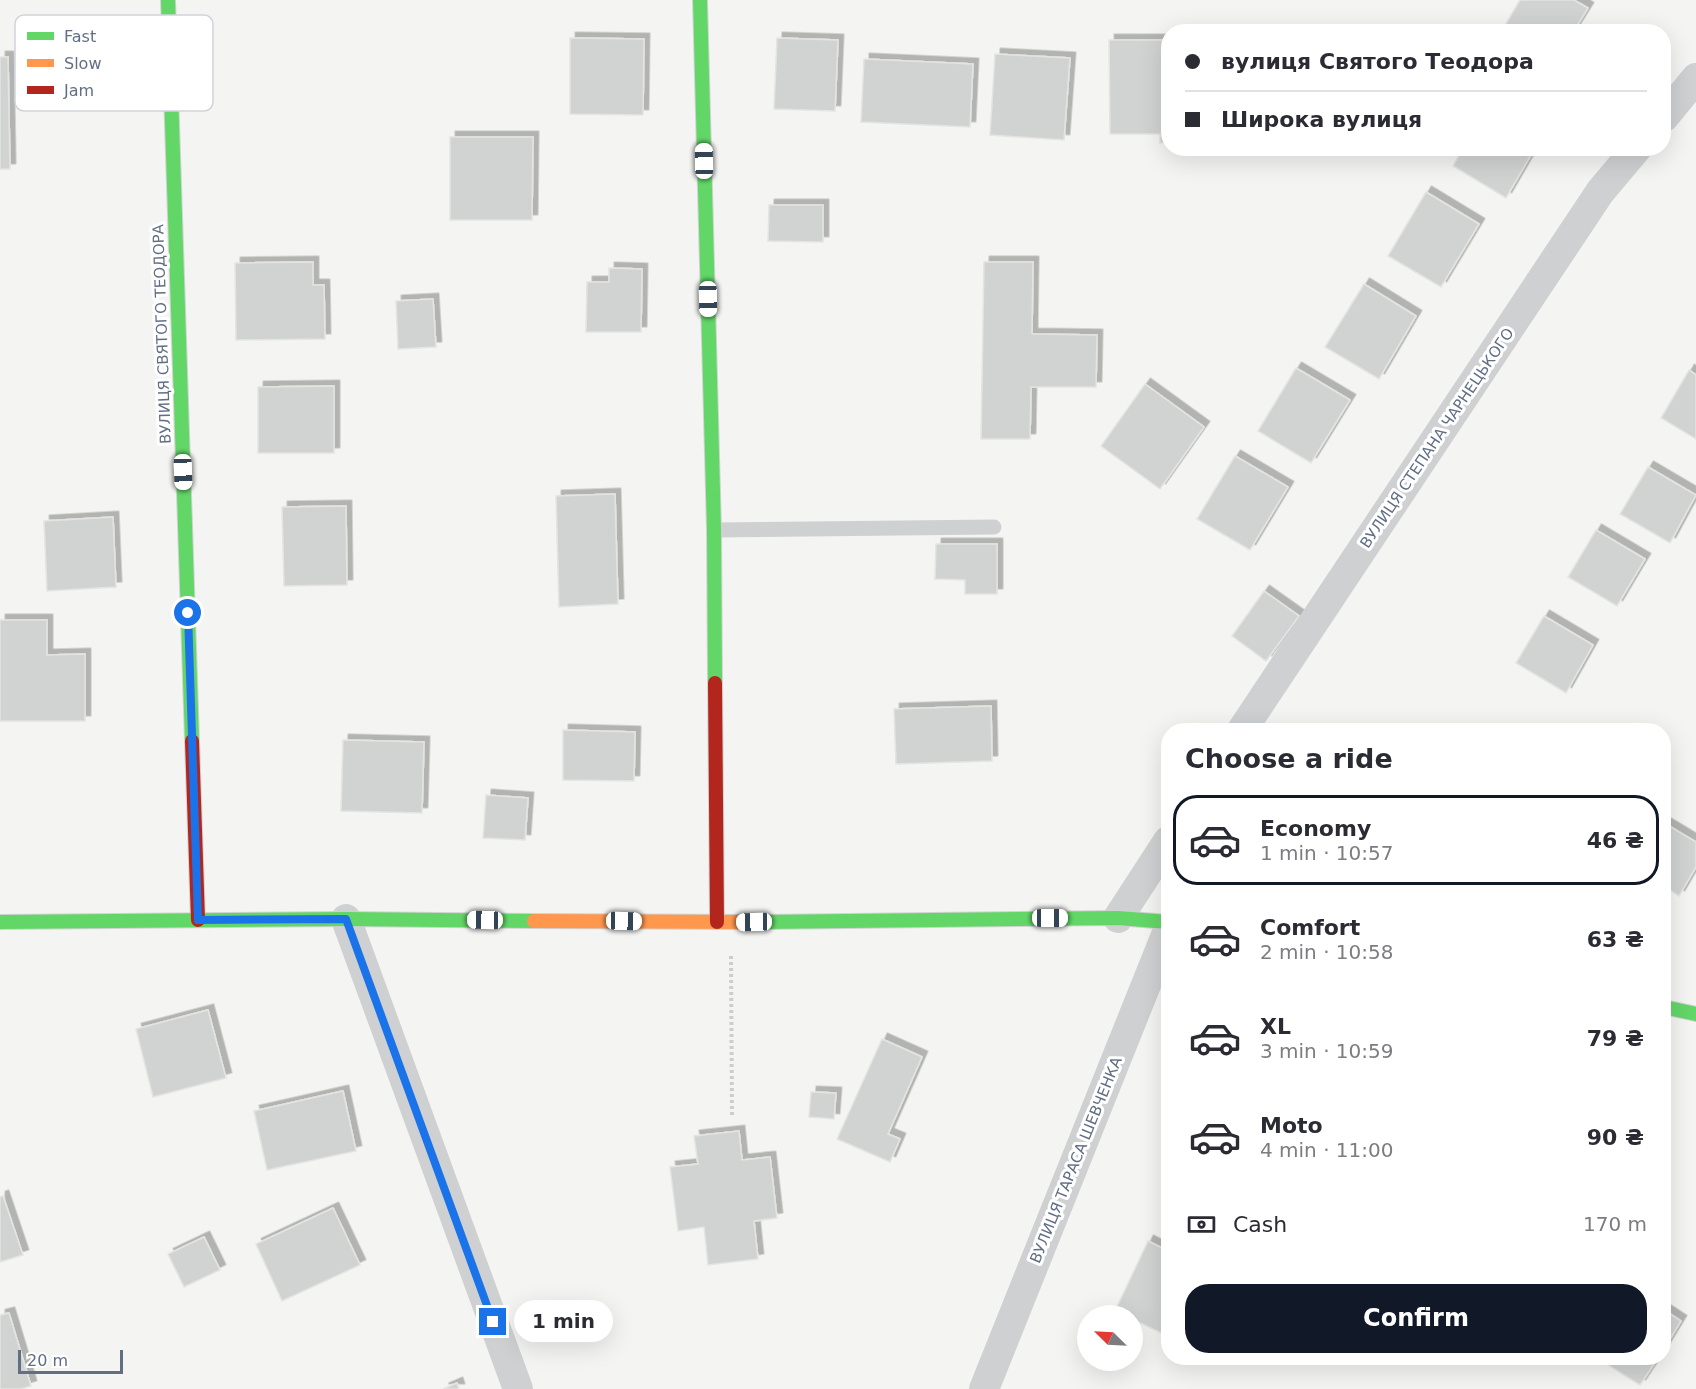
<!DOCTYPE html>
<meta charset="utf-8">
<style>
:root{--surface:#fff;--page:#f2f2f3;--text:#2b2b33;--muted:#7c7c81;--line:#e1e1e2;--accent:#111827}
body{margin:0;font-family:"DejaVu Sans",sans-serif;background:var(--page);color:var(--text);height:100vh;display:flex;flex-direction:column;font-size:22px;white-space:nowrap}
*{box-sizing:border-box;margin:0}
p{font-size:20px;color:var(--muted)}
.icon{flex:none;width:33px;height:33px;fill:none;stroke:currentColor;stroke-width:2;stroke-linecap:round;stroke-linejoin:round}
.map{position:relative;flex:1;overflow:hidden}
.sheet{position:absolute;left:1161px;top:723px;width:510px;height:642px;display:flex;flex-direction:column;background:var(--surface);border-radius:24px;box-shadow:0 6px 24px #0002}
.sheet>*{flex:none}
.guide{position:absolute;left:1161px;top:24px;width:510px;height:132px;border-radius:24px;box-shadow:0 6px 24px #0002;display:grid;align-content:center;height:132px;padding:0 24px;background:var(--surface)}
.needle{width:39px;rotate:294deg}
.controls{position:absolute;left:1077px;top:1305px;display:grid;gap:12px}
.controls a{display:grid;place-items:center;width:66px;height:66px;border-radius:50%;background:var(--surface);box-shadow:0 6px 24px #0002;font-size:30px}
.scale{position:absolute;left:18px;bottom:15px;width:105px;box-sizing:border-box;padding-left:6px;border:3px solid #616f85;border-top:0;font-size:16px;line-height:21px;white-space:nowrap;color:#616f85;-webkit-text-stroke:4px #fff;paint-order:stroke}
.end{position:absolute;width:27px;height:27px;margin:-14px;border:8px solid #1a73e8;background:#fff;box-shadow:0 0 0 3px #fff}
.from{border-radius:50%}
.bubble{position:absolute;height:42px;border-radius:21px;background:var(--surface);box-shadow:0 6px 24px #0002;font-size:20px;font-weight:800;line-height:42px;text-align:center}
.car{position:absolute;width:18px;height:36px;margin:-18px -9px;border-radius:8px;box-shadow:0 0 4px 2px #0007;background:linear-gradient(#fff 24%,#345 0 40%,#fff 0 76%,#345 0 86%,#fff 0)}
.guide b{display:flex;align-items:center;gap:21px;height:57px;font-size:22px}
.guide b+b{border-top:2px solid var(--line)}
.guide i{width:15px;height:15px;background:var(--text)}
ul{padding:0;list-style:none}
li{display:flex;align-items:center;gap:18px;height:90px;margin:0 12px 9px;padding:0 12px;border:3px solid transparent;border-radius:24px}
li div{flex:1}
li b{display:block;font-size:22px}
li em{font-style:normal;font-weight:800}
li.active{border-color:var(--accent)}
li>.icon{width:54px;height:54px;stroke-width:1.5}
h2{padding:0 24px;font-size:27px;line-height:72px}
.pay{display:flex;align-items:center;gap:15px;height:66px;padding:0 24px;font-size:22px}
.pay p{margin-inline-start:auto}
.cta{display:flex;gap:12px;margin-top:auto;padding:12px 24px}
.cta a{flex:1;height:69px;border-radius:24px;background:var(--accent);color:#fff;font-size:24px;font-weight:800;line-height:69px;text-align:center}
.map>svg:first-child{display:block}
</style>
<div class="map">
<svg width="1696" height="1389" viewBox="0 0 1696 1389">
<defs>
<filter id="shadow"><feDropShadow dx="5.5" dy="-5.5" stdDeviation="0" flood-color="#0004"/></filter>
</defs>
<rect width="100%" height="100%" fill="#f4f5f2"/>
<g fill="#d1d3d3" stroke="#e4e4e2" stroke-width="1.5" filter="url(#shadow)">
<polygon points="1520,0 1574,0 1588,8 1573,32 1501,32"/>
<polygon points="570,38 644,39 643,115 570,114"/>
<polygon points="777,38 838,40 835,111 774,109"/>
<polygon points="1109,40 1168,40 1168,142 1160,143 1160,134 1110,134"/>
<polygon points="995,54 1070,58 1064,140 990,135"/>
<polygon points="0,57 8,57 10,169 0,169"/>
<polygon points="864,59 973,64 970,127 861,122"/>
<polygon points="450,137 533,137 532,220 450,220"/>
<polygon points="1463,148 1535,148 1506,198 1453,166"/>
<polygon points="1426,192 1479,224 1441,287 1388,256"/>
<polygon points="769,205 823,205 823,242 768,241"/>
<polygon points="313,262 313,285 324,285 325,339 236,340 235,263"/>
<polygon points="984,262 1033,262 1032,334 1097,335 1096,387 1031,387 1030,439 981,439"/>
<polygon points="609,268 642,269 641,332 586,332 587,282 609,282"/>
<polygon points="1364,284 1416,316 1379,379 1325,347"/>
<polygon points="433,299 436,347 398,349 396,301"/>
<polygon points="1296,368 1350,400 1311,463 1258,431"/>
<polygon points="1689,370 1696,375 1696,439 1661,418"/>
<polygon points="1145,384 1204,427 1160,489 1101,446"/>
<polygon points="334,386 334,453 258,453 258,387"/>
<polygon points="1235,456 1288,487 1250,550 1197,519"/>
<polygon points="1648,467 1696,495 1670,543 1620,514"/>
<polygon points="615,494 618,604 559,607 556,496"/>
<polygon points="346,506 347,585 284,586 282,507"/>
<polygon points="113,517 116,587 47,591 44,521"/>
<polygon points="1596,530 1645,559 1617,606 1568,577"/>
<polygon points="936,544 997,544 997,594 965,594 965,580 935,579"/>
<polygon points="1264,591 1299,616 1266,661 1232,636"/>
<polygon points="1544,616 1593,645 1566,693 1516,663"/>
<polygon points="0,620 47,620 47,655 85,654 85,721 0,721"/>
<polygon points="991,706 992,761 896,764 894,709"/>
<polygon points="563,730 635,732 634,781 563,780"/>
<polygon points="343,740 424,742 422,813 341,811"/>
<polygon points="486,795 528,798 525,840 483,838"/>
<polygon points="1664,823 1696,842 1696,867 1679,896 1664,886"/>
<polygon points="208,1010 226,1078 153,1097 136,1029"/>
<polygon points="882,1039 922,1057 888,1134 900,1139 890,1162 837,1139"/>
<polygon points="343,1091 356,1151 267,1170 254,1111"/>
<polygon points="811,1092 836,1093 834,1119 809,1117"/>
<polygon points="739,1131 742,1160 770,1157 777,1218 754,1221 758,1259 708,1265 704,1227 678,1231 670,1167 698,1164 694,1136"/>
<polygon points="3,1196 23,1255 0,1262 0,1197"/>
<polygon points="333,1208 360,1265 282,1301 256,1244"/>
<polygon points="204,1237 220,1270 184,1287 168,1254"/>
<polygon points="1148,1241 1168,1251 1168,1336 1132,1319 1132,1316 1126,1316 1115,1311"/>
<polygon points="1664,1310 1681,1321 1664,1349"/>
<polygon points="9,1313 31,1386 21,1389 0,1389 0,1315"/>
<polygon points="1597,1358 1658,1358 1640,1385"/>
<polygon points="457,1383 459,1389 443,1389"/>
</g>
<g fill="none" stroke-linecap="round" stroke-linejoin="round">
<defs>
<g id="fast">
<polyline points="168,0 192,741"/>
<polyline points="700,0 714,530 715,683"/>
<polyline points="0,922 346,919 534,921"/>
<polyline points="751,922 1118,918 1168,922"/>
<polyline points="1664,1007 1696,1014"/>
</g>
<polyline id="slow" points="534,921 751,922"/>
<g id="jam">
<polyline points="715,683 717,922"/>
<polyline points="192,741 198,920"/>
</g>
</defs>
<use href="#fast" stroke="#d1d3d3" stroke-width="16"/>
<use href="#slow" stroke="#d1d3d3" stroke-width="16"/>
<use href="#jam" stroke="#d1d3d3" stroke-width="16"/>
<polyline stroke="#cdcdcd" stroke-width="4" stroke-dasharray="3 3" stroke-linecap="butt" points="731,956 732,1115"/>
<polyline stroke="#cfd0d1" stroke-width="15" points="714,530 994,527"/>
<g stroke="#cfd0d1" stroke-width="30">
<polyline points="1664,117 1696,78"/>
<polyline points="1242,730 1600,192 1637,148"/>
<polyline points="1118,918 1168,841"/>
<polyline points="346,919 518,1389"/>
<polyline points="984,1389 1168,930"/>
</g>
<use href="#fast" stroke="#63d668" stroke-width="14"/>
<use href="#slow" stroke="#ff974d" stroke-width="14"/>
<use href="#jam" stroke="#b3261e" stroke-width="14"/>
</g>
<g fill="none" stroke-linecap="round" stroke-linejoin="round">
<polyline stroke="#1a73e8" stroke-width="8" points="188,613 198,920 346,919 493,1322"/>
</g>
<g text-anchor="middle" stroke-width="6" stroke-linejoin="round" paint-order="stroke">
<g font-size="15" fill="#616f85" stroke="#fff">
<text transform="translate(162 334) rotate(-92)" y="5">ВУЛИЦЯ СВЯТОГО ТЕОДОРА</text>
<text transform="translate(1437 438) rotate(-56)" y="5">ВУЛИЦЯ СТЕПАНА ЧАРНЕЦЬКОГО</text>
<text transform="translate(1076 1160) rotate(-68)" y="5">ВУЛИЦЯ ТАРАСА ШЕВЧЕНКА</text>
</g>
</g>
<rect x="15" y="15" width="198" height="96" rx="9" fill="#fff" stroke="#d0d4da" stroke-width="1.5"/>
<rect x="27" y="32" width="27" height="8" fill="#63d668"/>
<rect x="27" y="59" width="27" height="8" fill="#ff974d"/>
<rect x="27" y="86" width="27" height="8" fill="#b3261e"/>
<g font-size="16" fill="#616f85">
<text x="64" y="42">Fast</text>
<text x="64" y="69">Slow</text>
<text x="64" y="96">Jam</text>
</g>
</svg>
<div class="controls">
<a><svg class="needle" viewBox="-14 -14 28 28"><path d="M0-13l5 13h-10z" fill="#e53935"/><path d="M0 13l5-13h-10z" fill="#7c7c81"/></svg></a>
</div>
<div class="scale">20 m</div>
<i class="end from" style="left:188px;top:613px"></i>
<i class="end" style="left:493px;top:1322px"></i>
<div class="bubble" style="left:514px;top:1300px;width:99px">1 min</div>
<i class="car" style="left:704px;top:161px;rotate:359deg"></i>
<i class="car" style="left:708px;top:299px;rotate:179deg"></i>
<i class="car" style="left:183px;top:472px;rotate:178deg"></i>
<i class="car" style="left:1050px;top:918px;rotate:90deg"></i>
<i class="car" style="left:485px;top:920px;rotate:271deg"></i>
<i class="car" style="left:624px;top:921px;rotate:91deg"></i>
<i class="car" style="left:754px;top:922px;rotate:269deg"></i>
<div class="guide">
<b><i class="from"></i>вулиця Святого Теодора</b>
<b><i></i>Широка вулиця</b>
</div>
<section class="sheet">
<h2>Choose a ride</h2>
<ul>
<li class="active"><svg class="icon" aria-label="car" viewBox="0 0 24 24"><path d="M5 17H2v-5l4-1 3-4h7l3 4 3 1v5h-3M9 17h6M6 11h13"/><circle cx="7" cy="17" r="2"/><circle cx="17" cy="17" r="2"/></svg><div><b>Economy</b><p>1 min · 10:57</p></div><em>46 ₴</em></li>
<li><svg class="icon" aria-label="car" viewBox="0 0 24 24"><path d="M5 17H2v-5l4-1 3-4h7l3 4 3 1v5h-3M9 17h6M6 11h13"/><circle cx="7" cy="17" r="2"/><circle cx="17" cy="17" r="2"/></svg><div><b>Comfort</b><p>2 min · 10:58</p></div><em>63 ₴</em></li>
<li><svg class="icon" aria-label="car" viewBox="0 0 24 24"><path d="M5 17H2v-5l4-1 3-4h7l3 4 3 1v5h-3M9 17h6M6 11h13"/><circle cx="7" cy="17" r="2"/><circle cx="17" cy="17" r="2"/></svg><div><b>XL</b><p>3 min · 10:59</p></div><em>79 ₴</em></li>
<li><svg class="icon" aria-label="car" viewBox="0 0 24 24"><path d="M5 17H2v-5l4-1 3-4h7l3 4 3 1v5h-3M9 17h6M6 11h13"/><circle cx="7" cy="17" r="2"/><circle cx="17" cy="17" r="2"/></svg><div><b>Moto</b><p>4 min · 11:00</p></div><em>90 ₴</em></li>
</ul>
<div class="pay"><svg class="icon" aria-label="cash" viewBox="0 0 24 24"><path d="M3 7h18v10H3z"/><circle cx="12" cy="12" r="2"/></svg>Cash<p>170 m</p></div>
<div class="cta"><a>Confirm</a></div>
</section>
</div>
